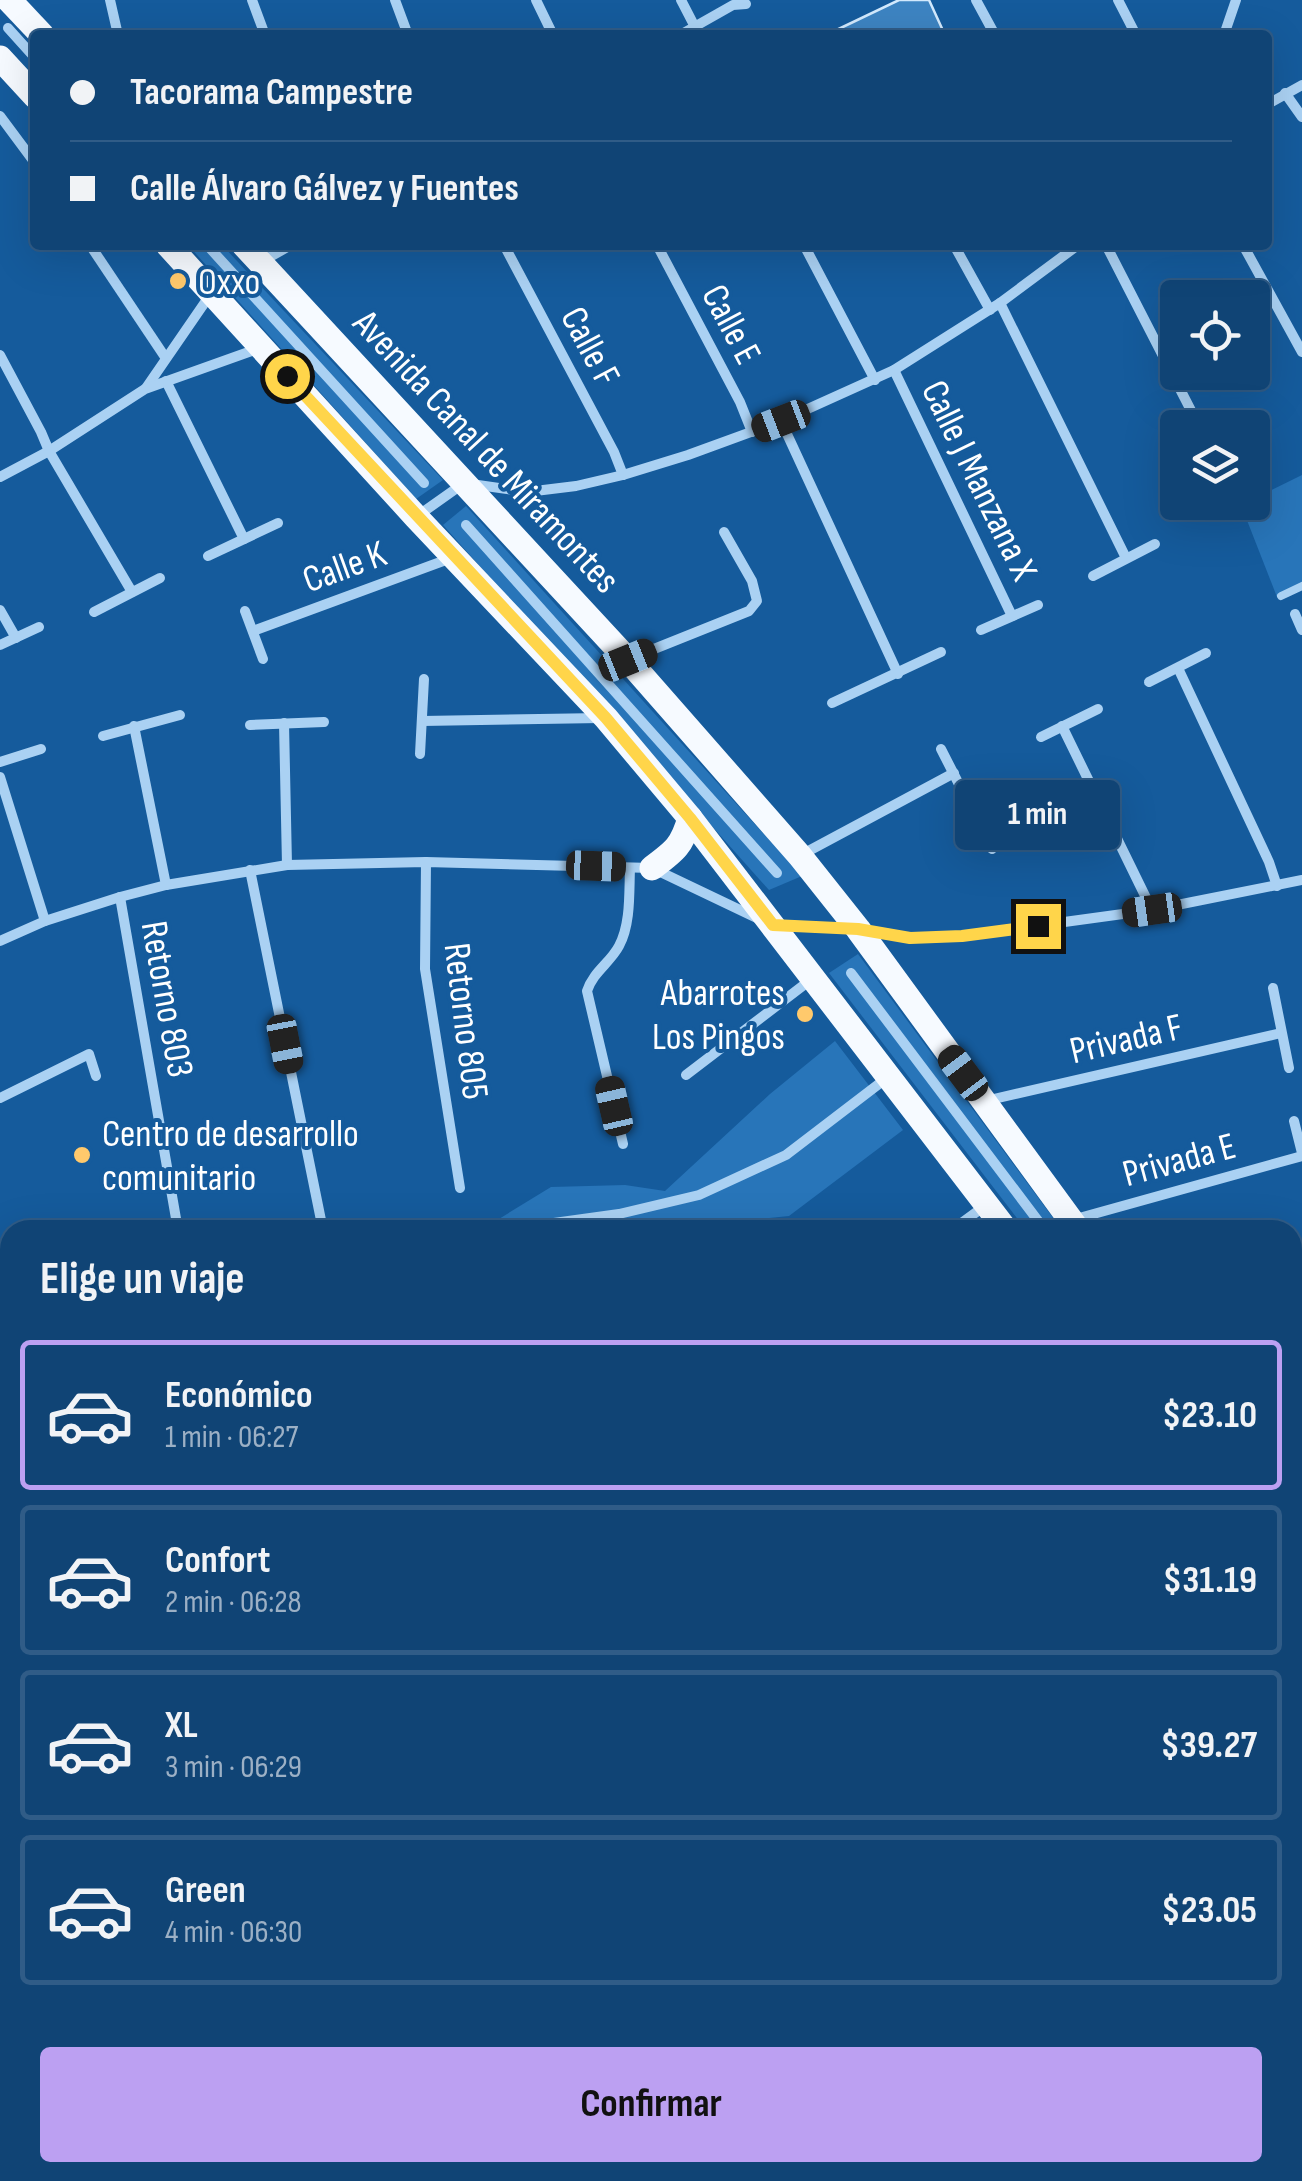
<!DOCTYPE html>
<html lang="es">
<meta charset="utf-8">
<style>
:root{--surface:#104475;--page:#1e4e7d;--text:#f1f3f6;--muted:#9cb0c5;--line:#305c87;--accent:#bca0f2}
body{margin:0;font-family:"Sofia Sans Condensed",sans-serif;background:var(--page);color:var(--text);height:100vh;display:flex;flex-direction:column;font-size:38px;white-space:nowrap}
*{box-sizing:border-box;margin:0}
p{font-size:32px;color:var(--muted)}
.icon{flex:none;width:55px;height:55px;fill:none;stroke:currentColor;stroke-width:2;stroke-linecap:round;stroke-linejoin:round}
.map{position:relative;flex:1;overflow:hidden}
.details{position:absolute;left:0px;top:1220px;width:1302px;height:962px;display:flex;flex-direction:column;background:var(--surface);border-radius:30px 30px 0 0;box-shadow:0 10px 40px #0002,0 0 0 2px var(--line)}
.details>*{flex:none}
.top-card{position:absolute;left:30px;top:30px;width:1242px;height:220px;border-radius:10px;box-shadow:0 10px 40px #0002,0 0 0 2px var(--line);display:grid;align-content:center;height:220px;padding:0 40px;background:var(--surface)}
.fabs{position:absolute;left:1160px;top:280px;display:grid;gap:20px}
.fabs a{display:grid;place-items:center;width:110px;height:110px;border-radius:10px;background:var(--surface);box-shadow:0 10px 40px #0002,0 0 0 2px var(--line);font-size:50px}
.end{position:absolute;width:45px;height:45px;margin:-22px;border:12px solid #ffd54a;background:#111;box-shadow:0 0 0 5px #111}
.from{border-radius:50%}
.bubble{position:absolute;height:70px;border-radius:10px;background:var(--surface);box-shadow:0 10px 40px #0002,0 0 0 2px var(--line);font-size:32px;font-weight:700;line-height:70px;text-align:center}
.car{position:absolute;width:30px;height:60px;margin:-30px -15px;border-radius:12px;box-shadow:0 0 8px 2px #0007;background:linear-gradient(#222 24%,#8ab4d8 0 40%,#222 0 76%,#8ab4d8 0 86%,#222 0)}
.top-card b{display:flex;align-items:center;gap:35px;height:95px;font-size:38px}
.top-card b+b{border-top:2px solid var(--line)}
.top-card i{width:25px;height:25px;background:var(--text)}
ul{padding:0;list-style:none}
li{display:flex;align-items:center;gap:30px;height:150px;margin:0 20px 15px;padding:0 20px;border:5px solid var(--line);border-radius:10px}
li div{flex:1}
li b{display:block;font-size:38px}
li em{font-style:normal;font-weight:700}
li.current{border-color:var(--accent)}
li>.icon{width:90px;height:90px;stroke-width:1.5}
h2{padding:0 40px;font-size:45px;line-height:120px}
.button{display:flex;gap:20px;margin-top:auto;padding:20px 40px}
.button a{flex:1;height:115px;border-radius:10px;background:var(--accent);color:#111;font-size:40px;font-weight:700;line-height:115px;text-align:center}
.map>svg:first-child{display:block}
</style>
<div class="map">
<svg width="1302" height="2181" viewBox="0 0 1302 2181">
<rect width="100%" height="100%" fill="#155b9c"/>
<g fill="#2875b9">
<polygon points="188,245 222,245 443,480 416,499"/>
<polygon points="1302,475 1302,584 1277,597 1241,505 1252,502 1253,499"/>
<polygon points="466,506 802,876 769,890 443,525"/>
<polygon points="858,954 1062,1230 1026,1230 829,973"/>
<polygon points="835,1041 903,1130 789,1216 645,1230 401,1230 489,1225 551,1187 625,1185 665,1191 770,1094"/>
<polygon points="0,1386 10,1395 10,1527 0,1527"/>
</g>
<polygon fill="#3d84c2" stroke="#d2e9fd" stroke-width="2.5" points="899,0 929,0 945,35 826,35"/>
<g fill="none" stroke-linecap="round" stroke-linejoin="round">
<polyline stroke="#aad1f3" stroke-width="8" points="1281,596 1302,586"/>
<g stroke="#aad1f3" stroke-width="10">
<polyline points="110,0 118,35"/>
<polyline points="252,0 265,35"/>
<polyline points="395,0 408,35"/>
<polyline points="536,0 553,35"/>
<polyline points="681,0 695,27"/>
<polyline points="976,0 995,35"/>
<polyline points="1118,0 1136,35"/>
<polyline points="8,28 35,58"/>
<polyline points="680,35 733,5 746,4"/>
<polyline points="1224,35 1236,0"/>
<polyline points="1285,93 1302,117"/>
<polyline points="1268,104 1302,85"/>
<polyline points="0,116 35,163"/>
<polyline points="90,245 165,357"/>
<polyline points="207,245 424,483"/>
<polyline points="504,245 614,452 623,475"/>
<polyline points="657,245 740,402 752,432"/>
<polyline points="804,245 875,380"/>
<polyline points="954,245 990,310"/>
<polyline points="1106,245 1200,428"/>
<polyline points="1243,245 1302,352"/>
<polyline points="261,262 291,245"/>
<polyline points="1000,303 1126,558"/>
<polyline points="0,355 41,432 49,451 132,592"/>
<polyline points="894,370 1012,616"/>
<polyline points="166,381 244,539"/>
<polyline points="146,388 210,295"/>
<polyline points="781,421 898,674"/>
<polyline points="0,477 49,451 145,389 257,349"/>
<polyline points="416,517 464,483 527,492 576,486 623,475 688,455 781,421 894,370 1000,303 1078,245"/>
<polyline points="466,525 777,873"/>
<polyline points="208,556 278,523"/>
<polyline points="1093,576 1155,544"/>
<polyline points="0,610 16,638"/>
<polyline points="245,611 263,659"/>
<polyline points="94,612 160,578"/>
<polyline points="1295,614 1302,630"/>
<polyline points="981,630 1038,605"/>
<polyline points="253,631 454,557"/>
<polyline points="0,645 39,627"/>
<polyline points="629,659 749,611 757,601 752,581 724,532"/>
<polyline points="1178,668 1269,862 1277,886"/>
<polyline points="1149,682 1206,653"/>
<polyline points="832,703 941,652"/>
<polyline points="422,721 601,718"/>
<polyline points="284,723 287,865"/>
<polyline points="250,725 324,722"/>
<polyline points="134,726 166,885"/>
<polyline points="1062,726 1152,910"/>
<polyline points="103,736 180,715"/>
<polyline points="1041,737 1098,709"/>
<polyline points="941,749 992,849"/>
<polyline points="420,754 424,679"/>
<polyline points="0,762 41,749"/>
<polyline points="0,777 45,921"/>
<polyline points="801,855 954,773"/>
<polyline points="426,862 425,969 460,1188"/>
<polyline points="250,870 323,1230"/>
<polyline points="120,897 178,1230"/>
<polyline points="777,925 858,929 909,938 962,936 1152,910 1302,880"/>
<polyline points="0,941 45,921 120,897 166,885 287,865 426,862 652,868 761,920"/>
<polyline points="851,973 1045,1230"/>
<polyline points="1273,988 1289,1068"/>
<polyline points="686,1075 813,978"/>
<polyline points="0,1098 89,1054 96,1076"/>
<polyline points="985,1101 1281,1033"/>
<polyline points="1294,1121 1302,1153"/>
<path d="M623 1144 587 991C593 972 610 963 619 946 631 924 629 892 630 868"/>
<polyline points="1072,1220 1302,1156"/>
<polyline points="502,1230 619,1214 699,1195 786,1155 888,1077"/>
<polyline points="952,1230 986,1205"/>
<polyline points="0,1548 10,1544"/>
<polyline points="1292,1550 1302,1562"/>
<polyline points="0,1576 10,1591"/>
<polyline points="1292,1669 1302,1657"/>
<polyline points="0,1738 10,1737"/>
<polyline points="1292,1830 1302,1842"/>
<polyline points="1292,2068 1302,2080"/>
<polyline points="651,2172 663,2181"/>
<polyline points="1066,2172 1072,2181"/>
<polyline points="1218,2172 1224,2181"/>
<polyline points="852,2181 859,2172"/>
<polyline points="903,2181 910,2172"/>
</g>
<polyline stroke="#daecfd" stroke-width="20" points="1292,1302 1302,1300"/>
<g stroke="#f6faff" stroke-width="25">
<polyline points="9,0 42,35"/>
<polyline points="0,58 35,96"/>
<polyline points="168,245 416,517 606,718 690,818 1006,1230"/>
<polyline points="244,245 628,660 800,856 858,929 1078,1230"/>
<path d="M652 868C675 851 682 846 690 818"/>
<polyline points="1292,1503 1302,1514"/>
<polyline points="1292,1599 1302,1611"/>
</g>
<g stroke="#fff" stroke-width="30">
<polyline points="0,1931 10,1938"/>
<polyline points="0,2030 10,2038"/>
<polyline points="196,2172 208,2181"/>
<polyline points="326,2172 338,2181"/>
</g>
<g stroke="#fff" stroke-width="2.5">
<polyline points="0,1968 10,1975"/>
<polyline points="273,2172 285,2181"/>
</g>
</g>
<g fill="none" stroke-linecap="round" stroke-linejoin="round">
<polyline stroke="#ffd54a" stroke-width="12" points="287,376 606,718 690,818 773,925 858,929 910,938 962,936 1038,926"/>
</g>
<g fill="#ffc96c" stroke="#155b9c" stroke-width="4">
<circle cx="178" cy="281" r="10"/>
<circle cx="805" cy="1014" r="10"/>
<circle cx="82" cy="1155" r="10"/>
</g>
<g text-anchor="middle" stroke-width="8" stroke-linejoin="round" paint-order="stroke">
<g font-size="38" fill="#fff" stroke="#155b9c" text-anchor="start">
<text x="198" y="294">Oxxo</text>
<text x="785" y="1005" text-anchor="end">Abarrotes<tspan x="785" dy="44">Los Pingos</tspan></text>
<text x="102" y="1146">Centro de desarrollo<tspan x="102" dy="44">comunitario</tspan></text>
</g>
<g font-size="38" fill="#fff" stroke="#155b9c">
<text transform="translate(732 324) rotate(62)" y="13">Calle E</text>
<text transform="translate(591 346) rotate(62)" y="13">Calle F</text>
<text transform="translate(487 451) rotate(47)" y="13">Avenida Canal de Miramontes</text>
<text transform="translate(980 480) rotate(64)" y="13">Calle J Manzana X</text>
<text transform="translate(344 566) rotate(-20)" y="13">Calle K</text>
<text transform="translate(168 999) rotate(80)" y="13">Retorno 803</text>
<text transform="translate(467 1021) rotate(83)" y="13">Retorno 805</text>
<text transform="translate(1126 1038) rotate(-13)" y="13">Privada F</text>
<text transform="translate(1179 1159) rotate(-15)" y="13">Privada E</text>
</g>
</g>
</svg>
<div class="fabs">
<a><svg class="icon" aria-label="locate" viewBox="0 0 24 24"><circle cx="12" cy="12" r="6"/><path d="M12 2v4M12 18v4M2 12h4M18 12h4"/></svg></a>
<a><svg class="icon" aria-label="layers" viewBox="0 0 24 24"><path d="M12 4l9 5-9 5-9-5zM3 14l9 5 9-5"/></svg></a>
</div>
<i class="end from" style="left:287px;top:376px"></i>
<i class="end" style="left:1038px;top:926px"></i>
<div class="bubble" style="left:955px;top:780px;width:165px">1 min</div>
<i class="car" style="left:781px;top:421px;rotate:249deg"></i>
<i class="car" style="left:628px;top:660px;rotate:68deg"></i>
<i class="car" style="left:596px;top:866px;rotate:92deg"></i>
<i class="car" style="left:1152px;top:910px;rotate:262deg"></i>
<i class="car" style="left:285px;top:1044px;rotate:169deg"></i>
<i class="car" style="left:963px;top:1073px;rotate:323deg"></i>
<i class="car" style="left:614px;top:1106px;rotate:347deg"></i>
<div class="top-card">
<b><i class="from"></i>Tacorama Campestre</b>
<b><i></i>Calle Álvaro Gálvez y Fuentes</b>
</div>
<section class="details">
<h2>Elige un viaje</h2>
<ul>
<li class="current"><svg class="icon" aria-label="car" viewBox="0 0 24 24"><path d="M5 17H2v-5l4-1 3-4h7l3 4 3 1v5h-3M9 17h6M6 11h13"/><circle cx="7" cy="17" r="2"/><circle cx="17" cy="17" r="2"/></svg><div><b>Económico</b><p>1 min · 06:27</p></div><em>$23.10</em></li>
<li><svg class="icon" aria-label="car" viewBox="0 0 24 24"><path d="M5 17H2v-5l4-1 3-4h7l3 4 3 1v5h-3M9 17h6M6 11h13"/><circle cx="7" cy="17" r="2"/><circle cx="17" cy="17" r="2"/></svg><div><b>Confort</b><p>2 min · 06:28</p></div><em>$31.19</em></li>
<li><svg class="icon" aria-label="car" viewBox="0 0 24 24"><path d="M5 17H2v-5l4-1 3-4h7l3 4 3 1v5h-3M9 17h6M6 11h13"/><circle cx="7" cy="17" r="2"/><circle cx="17" cy="17" r="2"/></svg><div><b>XL</b><p>3 min · 06:29</p></div><em>$39.27</em></li>
<li><svg class="icon" aria-label="car" viewBox="0 0 24 24"><path d="M5 17H2v-5l4-1 3-4h7l3 4 3 1v5h-3M9 17h6M6 11h13"/><circle cx="7" cy="17" r="2"/><circle cx="17" cy="17" r="2"/></svg><div><b>Green</b><p>4 min · 06:30</p></div><em>$23.05</em></li>
</ul>
<div class="button"><a>Confirmar</a></div>
</section>
</div>
